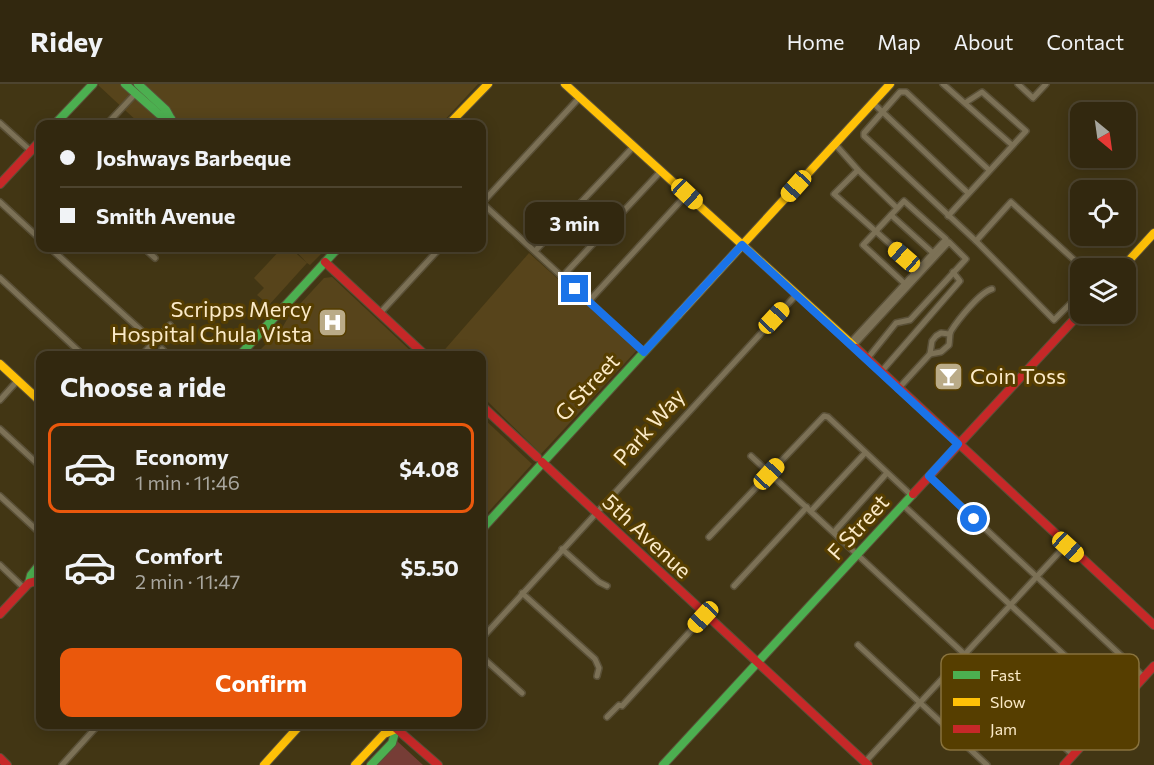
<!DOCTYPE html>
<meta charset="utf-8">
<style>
:root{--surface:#32280f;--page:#3d341d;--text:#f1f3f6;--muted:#a8a69e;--line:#4d442f;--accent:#ea580c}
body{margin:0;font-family:Commissioner,sans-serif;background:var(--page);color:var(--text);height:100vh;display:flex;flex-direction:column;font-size:22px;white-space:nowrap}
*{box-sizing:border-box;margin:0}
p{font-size:20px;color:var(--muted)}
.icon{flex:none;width:33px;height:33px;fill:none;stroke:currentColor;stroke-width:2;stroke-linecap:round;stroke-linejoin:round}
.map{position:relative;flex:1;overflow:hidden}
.drawer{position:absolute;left:36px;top:267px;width:450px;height:378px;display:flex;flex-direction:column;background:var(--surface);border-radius:12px;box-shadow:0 3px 15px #0003,0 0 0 2px var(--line)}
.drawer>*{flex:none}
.top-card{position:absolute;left:36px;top:36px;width:450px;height:132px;border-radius:12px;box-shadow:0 3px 15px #0003,0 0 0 2px var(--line);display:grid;align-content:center;height:132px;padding:0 24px;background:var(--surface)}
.needle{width:39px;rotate:151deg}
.buttons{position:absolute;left:1070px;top:18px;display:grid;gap:12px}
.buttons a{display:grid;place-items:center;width:66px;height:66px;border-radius:12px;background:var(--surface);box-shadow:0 3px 15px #0003,0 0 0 2px var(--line);font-size:30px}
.end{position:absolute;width:27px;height:27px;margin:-14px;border:8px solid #1a73e8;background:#fff;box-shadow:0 0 0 3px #fff}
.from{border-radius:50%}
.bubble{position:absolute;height:42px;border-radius:12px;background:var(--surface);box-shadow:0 3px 15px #0003,0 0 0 2px var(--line);font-size:20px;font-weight:700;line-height:42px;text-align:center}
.car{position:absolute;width:18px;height:36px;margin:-18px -9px;border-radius:8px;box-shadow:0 0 4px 2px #0007;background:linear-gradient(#f5c518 24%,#345 0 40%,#f5c518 0 76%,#345 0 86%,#f5c518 0)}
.top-card b{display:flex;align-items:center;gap:21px;height:57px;font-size:22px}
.top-card b+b{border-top:2px solid var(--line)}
.top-card i{width:15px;height:15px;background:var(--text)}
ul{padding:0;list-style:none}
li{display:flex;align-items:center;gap:18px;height:90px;margin:0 12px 9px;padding:0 12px;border:3px solid transparent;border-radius:12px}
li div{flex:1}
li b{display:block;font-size:22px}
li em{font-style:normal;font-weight:700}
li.active{border-color:var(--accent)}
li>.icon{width:54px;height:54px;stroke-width:1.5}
h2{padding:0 24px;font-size:27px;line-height:72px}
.cta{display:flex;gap:12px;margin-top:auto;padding:12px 24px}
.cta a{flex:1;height:69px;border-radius:12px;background:var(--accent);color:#fff;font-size:24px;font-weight:700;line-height:69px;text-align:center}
header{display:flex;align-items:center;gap:36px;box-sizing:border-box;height:84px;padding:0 30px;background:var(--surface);border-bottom:2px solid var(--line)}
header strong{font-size:28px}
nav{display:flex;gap:33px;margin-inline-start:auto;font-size:21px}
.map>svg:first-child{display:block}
</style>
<header>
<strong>Ridey</strong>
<nav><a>Home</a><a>Map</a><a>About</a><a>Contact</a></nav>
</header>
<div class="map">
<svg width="1154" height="681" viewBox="0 0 1154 681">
<rect width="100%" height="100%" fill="#423614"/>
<g fill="#57441b">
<polygon points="99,0 478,0 441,40 140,40 98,1"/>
<polygon points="282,164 290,164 307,179 293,164 327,164 310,181 307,179 269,221 257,211 264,204 254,194"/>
<polygon points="529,169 637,266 541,370 482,312 482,272 440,271"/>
<polygon points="332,193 415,271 255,271 282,244 289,232 324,194"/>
<polygon points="482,333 532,380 482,435"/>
</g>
<polygon fill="#763d36" points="397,657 423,681 375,681"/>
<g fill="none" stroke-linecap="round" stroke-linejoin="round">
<defs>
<g id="street">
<polyline points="943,0 1012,61"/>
<polyline points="1018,0 1033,14 1046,0"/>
<polyline points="872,18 968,109"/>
<polyline points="0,39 31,67"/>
<polyline points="107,40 136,9"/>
<polyline points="834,59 858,86 897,124"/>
<polyline points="858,86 834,110 918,185"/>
<polyline points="989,86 906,8 900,8 864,49 864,52 976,157 1054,236 1080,210"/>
<polyline points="0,118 40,155"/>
<polyline points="482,119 644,268"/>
<polyline points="482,119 580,13"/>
<polyline points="891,131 933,169"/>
<polyline points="948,132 1026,47 982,8 965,19"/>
<polyline points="976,157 1011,118 1083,184"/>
<polyline points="50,164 154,258"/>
<polyline points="144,164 155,174"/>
<polyline points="535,167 634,62"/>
<polyline points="562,193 661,87"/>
<polyline points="0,194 84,272"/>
<polyline points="589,217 687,110"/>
<polyline points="380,229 440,164"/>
<polyline points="850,259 946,155 904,117 863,161 904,199"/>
<polyline points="853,262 949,158 966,175 910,236 896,239 867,275"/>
<polyline points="162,265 169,272"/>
<path d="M930 270 941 268 949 261C950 256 949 251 951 247 958 236 980 208 992 205"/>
<polyline points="141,272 170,241"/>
<polyline points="881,288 960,197 953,188"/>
<polyline points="898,305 930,270 932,257 936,252 941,249 949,250"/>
<polyline points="0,316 18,296"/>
<polyline points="0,345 40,382"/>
<polyline points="751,372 1073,671"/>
<polyline points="929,392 1144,593"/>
<polyline points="0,412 40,449"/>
<polyline points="903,421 1118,621"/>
<polyline points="811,427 865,369"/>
<polyline points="834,448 887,389"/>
<polyline points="709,453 824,332 828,333 911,411"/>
<polyline points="562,465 599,498 607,502"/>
<polyline points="0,481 24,504"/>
<polyline points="734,502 807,423"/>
<polyline points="522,509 595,575 599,584 597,592"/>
<polyline points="482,554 796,211"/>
<polyline points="858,561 987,681"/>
<polyline points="482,573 522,609"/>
<polyline points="607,633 619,621 622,622 706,530"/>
<polyline points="865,678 1066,461"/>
<polyline points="62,681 99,640"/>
</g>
<g id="fast">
<polyline points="125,0 159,30 171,35"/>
<polyline points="138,0 166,26 171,35"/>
<polyline points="55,40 93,0"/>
<polyline points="239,272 338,164"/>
<polyline points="482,445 678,231"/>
<polyline points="29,499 31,491 40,480"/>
<polyline points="371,681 392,659 396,645"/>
<polyline points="663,681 913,410"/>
</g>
<g id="slow">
<polyline points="565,0 856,264"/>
<polyline points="449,40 488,0"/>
<polyline points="1122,184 1154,149"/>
<polyline points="678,231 890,0"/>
<polyline points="0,280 40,317"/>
<polyline points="264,681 301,640"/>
<polyline points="355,681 384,650 396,645"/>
</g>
<g id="jam">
<polyline points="0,100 40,57"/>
<polyline points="325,178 426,272"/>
<polyline points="856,264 1154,541"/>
<polyline points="482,322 537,373"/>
<polyline points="542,378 868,681"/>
<polyline points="913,410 1080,229"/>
<polyline points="0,530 29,499 37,497 40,493"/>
<polyline points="391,640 438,681"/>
<polyline points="0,674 7,681"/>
<polyline points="1064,681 1154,582"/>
</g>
</defs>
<use href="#street" stroke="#5a5037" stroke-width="8"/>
<use href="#fast" stroke="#5a5037" stroke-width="10"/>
<use href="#slow" stroke="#5a5037" stroke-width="10"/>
<use href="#jam" stroke="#5a5037" stroke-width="10"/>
<use href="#street" stroke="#7c7156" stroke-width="5"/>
<use href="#fast" stroke="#4caf50" stroke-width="8"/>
<use href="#slow" stroke="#ffc107" stroke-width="8"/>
<use href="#jam" stroke="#c62828" stroke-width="8"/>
</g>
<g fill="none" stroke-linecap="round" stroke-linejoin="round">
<polyline stroke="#1a73e8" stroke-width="8" points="575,205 644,268 742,161 958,360 929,392 974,435"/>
</g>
<defs>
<symbol id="hospital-square" viewBox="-11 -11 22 22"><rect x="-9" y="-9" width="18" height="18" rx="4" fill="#baab88" stroke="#563e00"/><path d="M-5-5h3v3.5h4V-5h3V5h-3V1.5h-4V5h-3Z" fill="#fff"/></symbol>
<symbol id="bar-square" viewBox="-11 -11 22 22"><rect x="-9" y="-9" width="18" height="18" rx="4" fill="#baab88" stroke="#563e00"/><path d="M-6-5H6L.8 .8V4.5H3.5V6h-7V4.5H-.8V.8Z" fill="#fff"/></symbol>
</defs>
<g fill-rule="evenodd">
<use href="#hospital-square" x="316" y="222" width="33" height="33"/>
<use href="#bar-square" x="932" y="276" width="33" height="33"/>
</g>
<g text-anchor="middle" stroke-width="6" stroke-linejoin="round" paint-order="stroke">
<g font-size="22" fill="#fbeac7" stroke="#563e00" text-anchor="end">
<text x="312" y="233">Scripps Mercy<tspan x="312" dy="25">Hospital Chula Vista</tspan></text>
<text x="970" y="300" text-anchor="start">Coin Toss</text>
</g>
<g font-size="22" fill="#fbeac7" stroke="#563e00">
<text transform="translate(587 303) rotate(-47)" y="8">G Street</text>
<text transform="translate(649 343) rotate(-48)" y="8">Park Way</text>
<text transform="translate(858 443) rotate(-48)" y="8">F Street</text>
<text transform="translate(647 452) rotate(43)" y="8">5th Avenue</text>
</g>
</g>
<rect x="941" y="570" width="198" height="96" rx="9" fill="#563e00" stroke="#88723c" stroke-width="1.5"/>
<rect x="953" y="587" width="27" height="8" fill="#4caf50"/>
<rect x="953" y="614" width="27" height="8" fill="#ffc107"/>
<rect x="953" y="641" width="27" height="8" fill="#c62828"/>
<g font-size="16" fill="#fbeac7">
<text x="990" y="597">Fast</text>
<text x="990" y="624">Slow</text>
<text x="990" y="651">Jam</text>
</g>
</svg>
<div class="buttons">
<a><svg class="needle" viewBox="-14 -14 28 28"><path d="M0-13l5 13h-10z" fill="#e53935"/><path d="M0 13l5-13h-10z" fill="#a8a69e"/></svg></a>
<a><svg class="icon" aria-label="locate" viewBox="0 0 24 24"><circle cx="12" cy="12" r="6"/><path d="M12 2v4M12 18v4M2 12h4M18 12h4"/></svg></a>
<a><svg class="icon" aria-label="layers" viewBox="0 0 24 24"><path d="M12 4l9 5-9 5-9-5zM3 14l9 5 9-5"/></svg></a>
</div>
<i class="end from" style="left:974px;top:435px"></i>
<i class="end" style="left:575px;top:205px"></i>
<div class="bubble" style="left:525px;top:118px;width:99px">3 min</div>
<i class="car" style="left:796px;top:102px;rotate:222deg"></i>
<i class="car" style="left:687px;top:110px;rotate:133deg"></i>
<i class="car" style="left:904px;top:173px;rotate:311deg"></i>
<i class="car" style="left:774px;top:234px;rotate:43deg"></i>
<i class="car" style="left:769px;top:390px;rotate:43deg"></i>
<i class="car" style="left:1068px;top:463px;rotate:132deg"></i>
<i class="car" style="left:703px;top:533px;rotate:223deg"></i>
<div class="top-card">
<b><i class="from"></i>Joshways Barbeque</b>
<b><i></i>Smith Avenue</b>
</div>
<section class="drawer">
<h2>Choose a ride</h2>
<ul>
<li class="active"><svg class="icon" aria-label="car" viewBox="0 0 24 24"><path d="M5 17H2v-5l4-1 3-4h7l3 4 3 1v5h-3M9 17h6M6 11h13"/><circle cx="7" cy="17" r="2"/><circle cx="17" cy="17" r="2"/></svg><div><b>Economy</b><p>1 min · 11:46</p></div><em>$4.08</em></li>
<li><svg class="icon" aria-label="car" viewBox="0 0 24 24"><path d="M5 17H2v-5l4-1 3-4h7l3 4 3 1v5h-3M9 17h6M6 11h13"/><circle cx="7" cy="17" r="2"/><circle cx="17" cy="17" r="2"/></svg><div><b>Comfort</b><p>2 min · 11:47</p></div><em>$5.50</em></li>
</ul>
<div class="cta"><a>Confirm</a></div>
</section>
</div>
